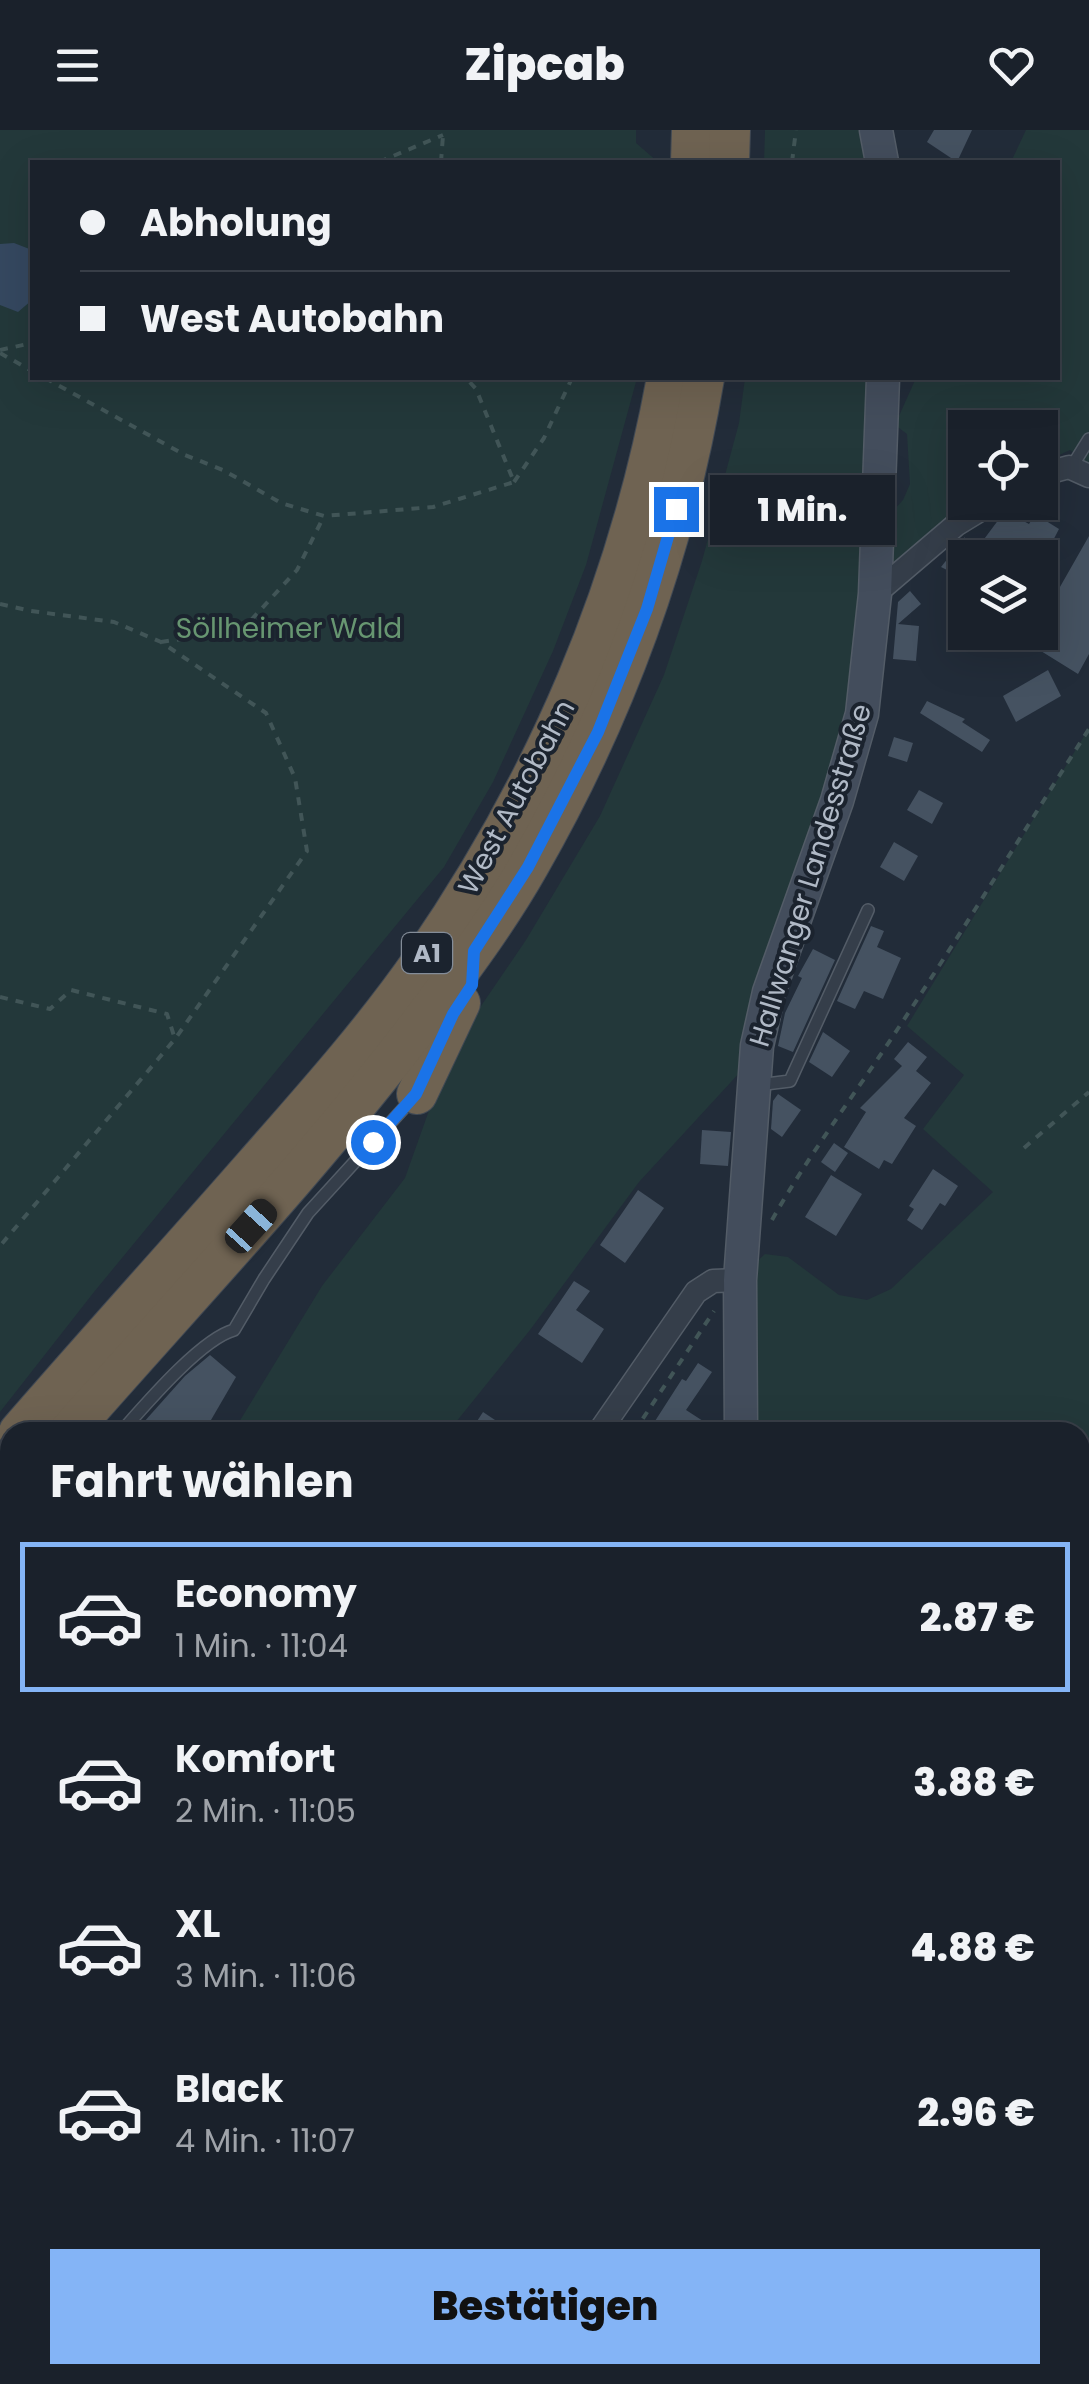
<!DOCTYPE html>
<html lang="de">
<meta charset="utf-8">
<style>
:root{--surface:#1a212b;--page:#232933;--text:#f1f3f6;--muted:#9fa3a9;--line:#383e47;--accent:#84b4f6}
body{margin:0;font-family:Poppins,sans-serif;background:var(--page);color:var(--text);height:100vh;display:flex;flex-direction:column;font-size:38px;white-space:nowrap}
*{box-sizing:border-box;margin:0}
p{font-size:32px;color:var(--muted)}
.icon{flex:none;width:55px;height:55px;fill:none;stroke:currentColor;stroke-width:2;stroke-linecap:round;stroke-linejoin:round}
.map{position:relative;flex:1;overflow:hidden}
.panel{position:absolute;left:0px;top:1292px;width:1090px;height:962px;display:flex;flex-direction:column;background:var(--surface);border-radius:30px 30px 0 0;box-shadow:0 10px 40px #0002,0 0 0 2px var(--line)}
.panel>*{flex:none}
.banner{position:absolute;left:30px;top:30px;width:1030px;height:220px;border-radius:0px;box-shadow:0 10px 40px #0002,0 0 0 2px var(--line);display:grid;align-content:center;height:220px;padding:0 50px;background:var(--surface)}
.fabs{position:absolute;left:948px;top:280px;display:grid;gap:20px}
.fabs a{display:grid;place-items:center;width:110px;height:110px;border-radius:0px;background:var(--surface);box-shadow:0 10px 40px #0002,0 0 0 2px var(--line);font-size:50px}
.end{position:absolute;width:45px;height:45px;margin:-22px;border:12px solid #1a73e8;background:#fff;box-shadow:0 0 0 5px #fff}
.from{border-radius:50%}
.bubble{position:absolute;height:70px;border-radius:0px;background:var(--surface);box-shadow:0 10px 40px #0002,0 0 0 2px var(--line);font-size:32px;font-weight:800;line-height:70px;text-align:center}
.car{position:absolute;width:30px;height:60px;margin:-30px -15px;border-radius:12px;box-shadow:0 0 8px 2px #0007;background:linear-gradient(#222 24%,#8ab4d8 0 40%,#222 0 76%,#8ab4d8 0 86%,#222 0)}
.banner b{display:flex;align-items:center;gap:35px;height:95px;font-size:38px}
.banner b+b{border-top:2px solid var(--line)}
.banner i{width:25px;height:25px;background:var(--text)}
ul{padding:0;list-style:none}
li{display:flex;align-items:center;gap:30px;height:150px;margin:0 20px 15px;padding:0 30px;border:5px solid transparent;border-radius:0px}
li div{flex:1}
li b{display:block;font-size:38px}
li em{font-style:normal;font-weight:800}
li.active{border-color:var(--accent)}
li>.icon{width:90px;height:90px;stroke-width:1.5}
h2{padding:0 50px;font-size:45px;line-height:120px}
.primary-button{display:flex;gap:20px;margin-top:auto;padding:20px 50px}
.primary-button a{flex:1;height:115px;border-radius:0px;background:var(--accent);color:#111;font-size:40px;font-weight:800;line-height:115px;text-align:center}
header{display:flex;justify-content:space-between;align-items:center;height:130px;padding:0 50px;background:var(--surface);font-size:45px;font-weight:800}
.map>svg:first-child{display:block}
</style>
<header><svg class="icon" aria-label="menu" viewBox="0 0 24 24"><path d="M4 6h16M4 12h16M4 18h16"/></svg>Zipcab<svg class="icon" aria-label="heart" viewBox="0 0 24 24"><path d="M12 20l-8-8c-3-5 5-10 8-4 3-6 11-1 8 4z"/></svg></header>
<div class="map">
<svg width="1089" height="2254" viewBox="0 0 1089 2254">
<rect width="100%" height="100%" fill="#222c39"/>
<g fill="#23383a">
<polygon points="0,0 636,0 636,13 658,32 32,32 32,248 637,248 586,435 553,521 493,652 444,737 94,1162 0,1282"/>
<polygon points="765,0 862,0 869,32 764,32"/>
<polygon points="1026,0 1089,0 1089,336 1070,320 1040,334 1040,298 965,298 965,372 975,373 888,439 891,383 903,370 910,354 907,304 895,295 916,248 1058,248 1058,32 1011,32"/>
<polygon points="745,248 872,248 860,501 839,611 799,732 742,940 639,1052 530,1200 448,1302 233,1302 322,1156 405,1048 432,972 464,901 526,810 600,686 664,545 702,431 739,293"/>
<polygon points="1089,598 1089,1913 1080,1897 1080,1302 750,1302 755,1133 765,1124 788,1127 839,1165 867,1170 891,1159 993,1062 923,999 964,945 907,896"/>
<polygon points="10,1535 10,1897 0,1908 0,1539"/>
<polygon points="1080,1968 1089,1991 1089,2254 23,2254 20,2245 1080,2245"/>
<polygon points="10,2073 10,2212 0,2180 0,2080"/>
</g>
<polygon fill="#354860" points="14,113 32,120 32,170 18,182 0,175 0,114"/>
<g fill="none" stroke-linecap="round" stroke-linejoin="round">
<polyline stroke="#354860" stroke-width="6" points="662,2245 676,2254"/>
</g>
<g fill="#455261">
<polygon points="934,0 972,0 957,32 927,12"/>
<polygon points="1005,381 1029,394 1035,384 1059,399 1044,428 970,428"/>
<polygon points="1089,406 1089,524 1078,544 1028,513 1034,502 1040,502 1040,492"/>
<polygon points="965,407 965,449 941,437"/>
<polygon points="910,461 921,474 898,494 919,496 916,531 893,529 898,472"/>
<polygon points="1048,540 1061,566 1016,592 1003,566"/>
<polygon points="927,571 965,589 962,592 990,610 982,622 920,583"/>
<polygon points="894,607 913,613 907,632 888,626"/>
<polygon points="919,660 943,673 932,694 907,680"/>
<polygon points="894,712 918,726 904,751 880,737"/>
<polygon points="871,796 884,801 877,817 901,828 883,869 864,861 855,879 837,871"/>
<polygon points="813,819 835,830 793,922 778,916 785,883 802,848 798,846"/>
<polygon points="823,902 850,921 832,947 809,932"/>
<polygon points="908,912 927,927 916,941 931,953 904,988 916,996 892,1034 884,1030 879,1039 844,1017 866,982 860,978 902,936 894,929"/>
<polygon points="778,964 801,980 782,1007 771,999 773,971"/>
<polygon points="702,1000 731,1002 728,1036 700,1034"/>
<polygon points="834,1013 848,1023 835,1042 821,1032"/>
<polygon points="933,1039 958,1056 945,1076 940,1073 922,1100 907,1090 914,1079 909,1076"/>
<polygon points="831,1045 862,1064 836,1106 805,1087"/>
<polygon points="638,1060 664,1078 625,1133 600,1115"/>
<polygon points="574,1151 590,1161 576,1180 604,1199 582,1233 538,1204"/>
<polygon points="210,1225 236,1247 204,1302 135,1302 185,1246"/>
<polygon points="698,1233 712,1242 686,1280 720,1302 648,1302 682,1249 686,1251"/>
<polygon points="483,1282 513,1302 470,1302"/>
</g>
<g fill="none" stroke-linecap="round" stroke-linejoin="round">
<defs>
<g id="lane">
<polyline points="1071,338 1089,309"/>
<polyline points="758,955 790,951 868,780"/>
<path d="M121 1302C145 1275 201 1209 234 1200L264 1149 308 1083 414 967"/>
<polyline points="0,1473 10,1454"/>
</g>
<g id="street">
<polyline points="1040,345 1069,337 1089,346"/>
<polyline points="875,464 957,394 993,372"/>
<polyline points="599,1302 696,1162 713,1151 740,1150"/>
<polyline points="0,2070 10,2064"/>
</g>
<g id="secondary">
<polyline points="876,0 882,32"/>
<polyline points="741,1302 740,1150 757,916 769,862 837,671 862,584 875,464 883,248"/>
<polyline points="1080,1921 1089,1940"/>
</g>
<g id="highway">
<polyline points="691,32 692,0"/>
<polyline points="729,32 730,0"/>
<polyline points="417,964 460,873"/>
<path d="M19 1302C97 1212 177 1124 255 1035 313 969 373 902 423 830 546 651 628 461 667 248"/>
<path d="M69 1302C188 1166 313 1035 423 890 460 840 498 790 529 735 616 583 675 420 704 248"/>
<polyline points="0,1390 10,1377"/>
</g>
</defs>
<use href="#lane" stroke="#535c67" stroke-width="14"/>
<use href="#street" stroke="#535c67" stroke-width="25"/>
<use href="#secondary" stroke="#535c67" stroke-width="35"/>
<use href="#highway" stroke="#404954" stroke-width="42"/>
<g stroke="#415557" stroke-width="4" stroke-dasharray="8 8" stroke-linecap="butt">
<polyline points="379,32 443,5"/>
<polyline points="441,32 443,5"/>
<polyline points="792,32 796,0"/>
<polyline points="0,220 32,213"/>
<polyline points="0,223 32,241"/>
<polyline points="45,248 185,325 223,340 281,373 324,386 433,377 514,352 476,259 466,248"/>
<polyline points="514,352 544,308 572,248"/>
<polyline points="0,474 31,481 114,492 161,512 266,583 295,648 307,721 175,909 0,1116"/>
<polyline points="161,512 242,500 297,440 324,386"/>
<polyline points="0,867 50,879 71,860 167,884 175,909"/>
<polyline points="1024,1018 1089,962"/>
<path d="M772 1090C809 1024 856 963 897 900 963 801 1025 699 1089 599"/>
<polyline points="634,1302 714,1181"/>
<polyline points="1083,1965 1089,1979"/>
<polyline points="226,2254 226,2245"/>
</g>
<use href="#lane" stroke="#353e4a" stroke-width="11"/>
<use href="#street" stroke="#353e4a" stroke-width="22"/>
<use href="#secondary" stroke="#434d5c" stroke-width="32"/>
<use href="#highway" stroke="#6f6352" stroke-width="40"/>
</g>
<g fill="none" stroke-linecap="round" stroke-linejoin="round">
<polyline stroke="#1a73e8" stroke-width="12" points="373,1012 416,964 453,884 472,855 474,821 528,737 598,602 647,479 676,379"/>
</g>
<g text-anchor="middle" stroke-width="8" stroke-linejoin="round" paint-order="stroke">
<rect fill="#1b232e" stroke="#838c98" stroke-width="2.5" x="402" y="803" width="50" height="40" rx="8"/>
<g font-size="25" font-weight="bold" fill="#b0b9c6">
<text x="427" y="832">A1</text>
</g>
<g font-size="28" fill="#679671" stroke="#1b232e">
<text x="289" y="508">Söllheimer Wald</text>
</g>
<g font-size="28" fill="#b0b9c6" stroke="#1b232e">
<text transform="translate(516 667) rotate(-62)" y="10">West Autobahn</text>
<text transform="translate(810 745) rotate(-73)" y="10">Hallwanger Landesstraße</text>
</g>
</g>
</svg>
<div class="fabs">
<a><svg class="icon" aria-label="locate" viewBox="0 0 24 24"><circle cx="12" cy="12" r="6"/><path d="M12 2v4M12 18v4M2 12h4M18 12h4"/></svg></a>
<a><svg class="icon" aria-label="layers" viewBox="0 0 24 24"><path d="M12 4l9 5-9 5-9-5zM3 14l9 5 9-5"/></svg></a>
</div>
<i class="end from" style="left:373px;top:1012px"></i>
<i class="end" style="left:676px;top:379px"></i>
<div class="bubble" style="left:710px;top:345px;width:185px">1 Min.</div>
<i class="car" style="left:251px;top:1096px;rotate:42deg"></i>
<div class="banner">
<b><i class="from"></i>Abholung</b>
<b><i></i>West Autobahn</b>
</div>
<section class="panel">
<h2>Fahrt wählen</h2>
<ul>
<li class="active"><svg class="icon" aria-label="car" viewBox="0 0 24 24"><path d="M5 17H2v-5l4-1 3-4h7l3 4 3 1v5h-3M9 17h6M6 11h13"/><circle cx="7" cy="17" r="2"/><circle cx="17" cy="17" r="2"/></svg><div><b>Economy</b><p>1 Min. · 11:04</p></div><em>2.87 €</em></li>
<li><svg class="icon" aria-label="car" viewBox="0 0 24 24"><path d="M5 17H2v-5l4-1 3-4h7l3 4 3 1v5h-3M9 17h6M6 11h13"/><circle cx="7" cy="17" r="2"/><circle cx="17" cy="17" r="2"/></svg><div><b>Komfort</b><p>2 Min. · 11:05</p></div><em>3.88 €</em></li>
<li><svg class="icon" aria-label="car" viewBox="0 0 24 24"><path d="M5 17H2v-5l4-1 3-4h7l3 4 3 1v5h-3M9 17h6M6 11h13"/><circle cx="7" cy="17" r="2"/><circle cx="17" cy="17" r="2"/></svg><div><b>XL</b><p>3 Min. · 11:06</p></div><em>4.88 €</em></li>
<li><svg class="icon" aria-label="car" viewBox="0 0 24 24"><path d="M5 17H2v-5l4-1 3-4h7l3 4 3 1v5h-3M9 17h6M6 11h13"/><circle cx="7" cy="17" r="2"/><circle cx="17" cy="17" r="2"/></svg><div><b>Black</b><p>4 Min. · 11:07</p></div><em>2.96 €</em></li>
</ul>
<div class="primary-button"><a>Bestätigen</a></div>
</section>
</div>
